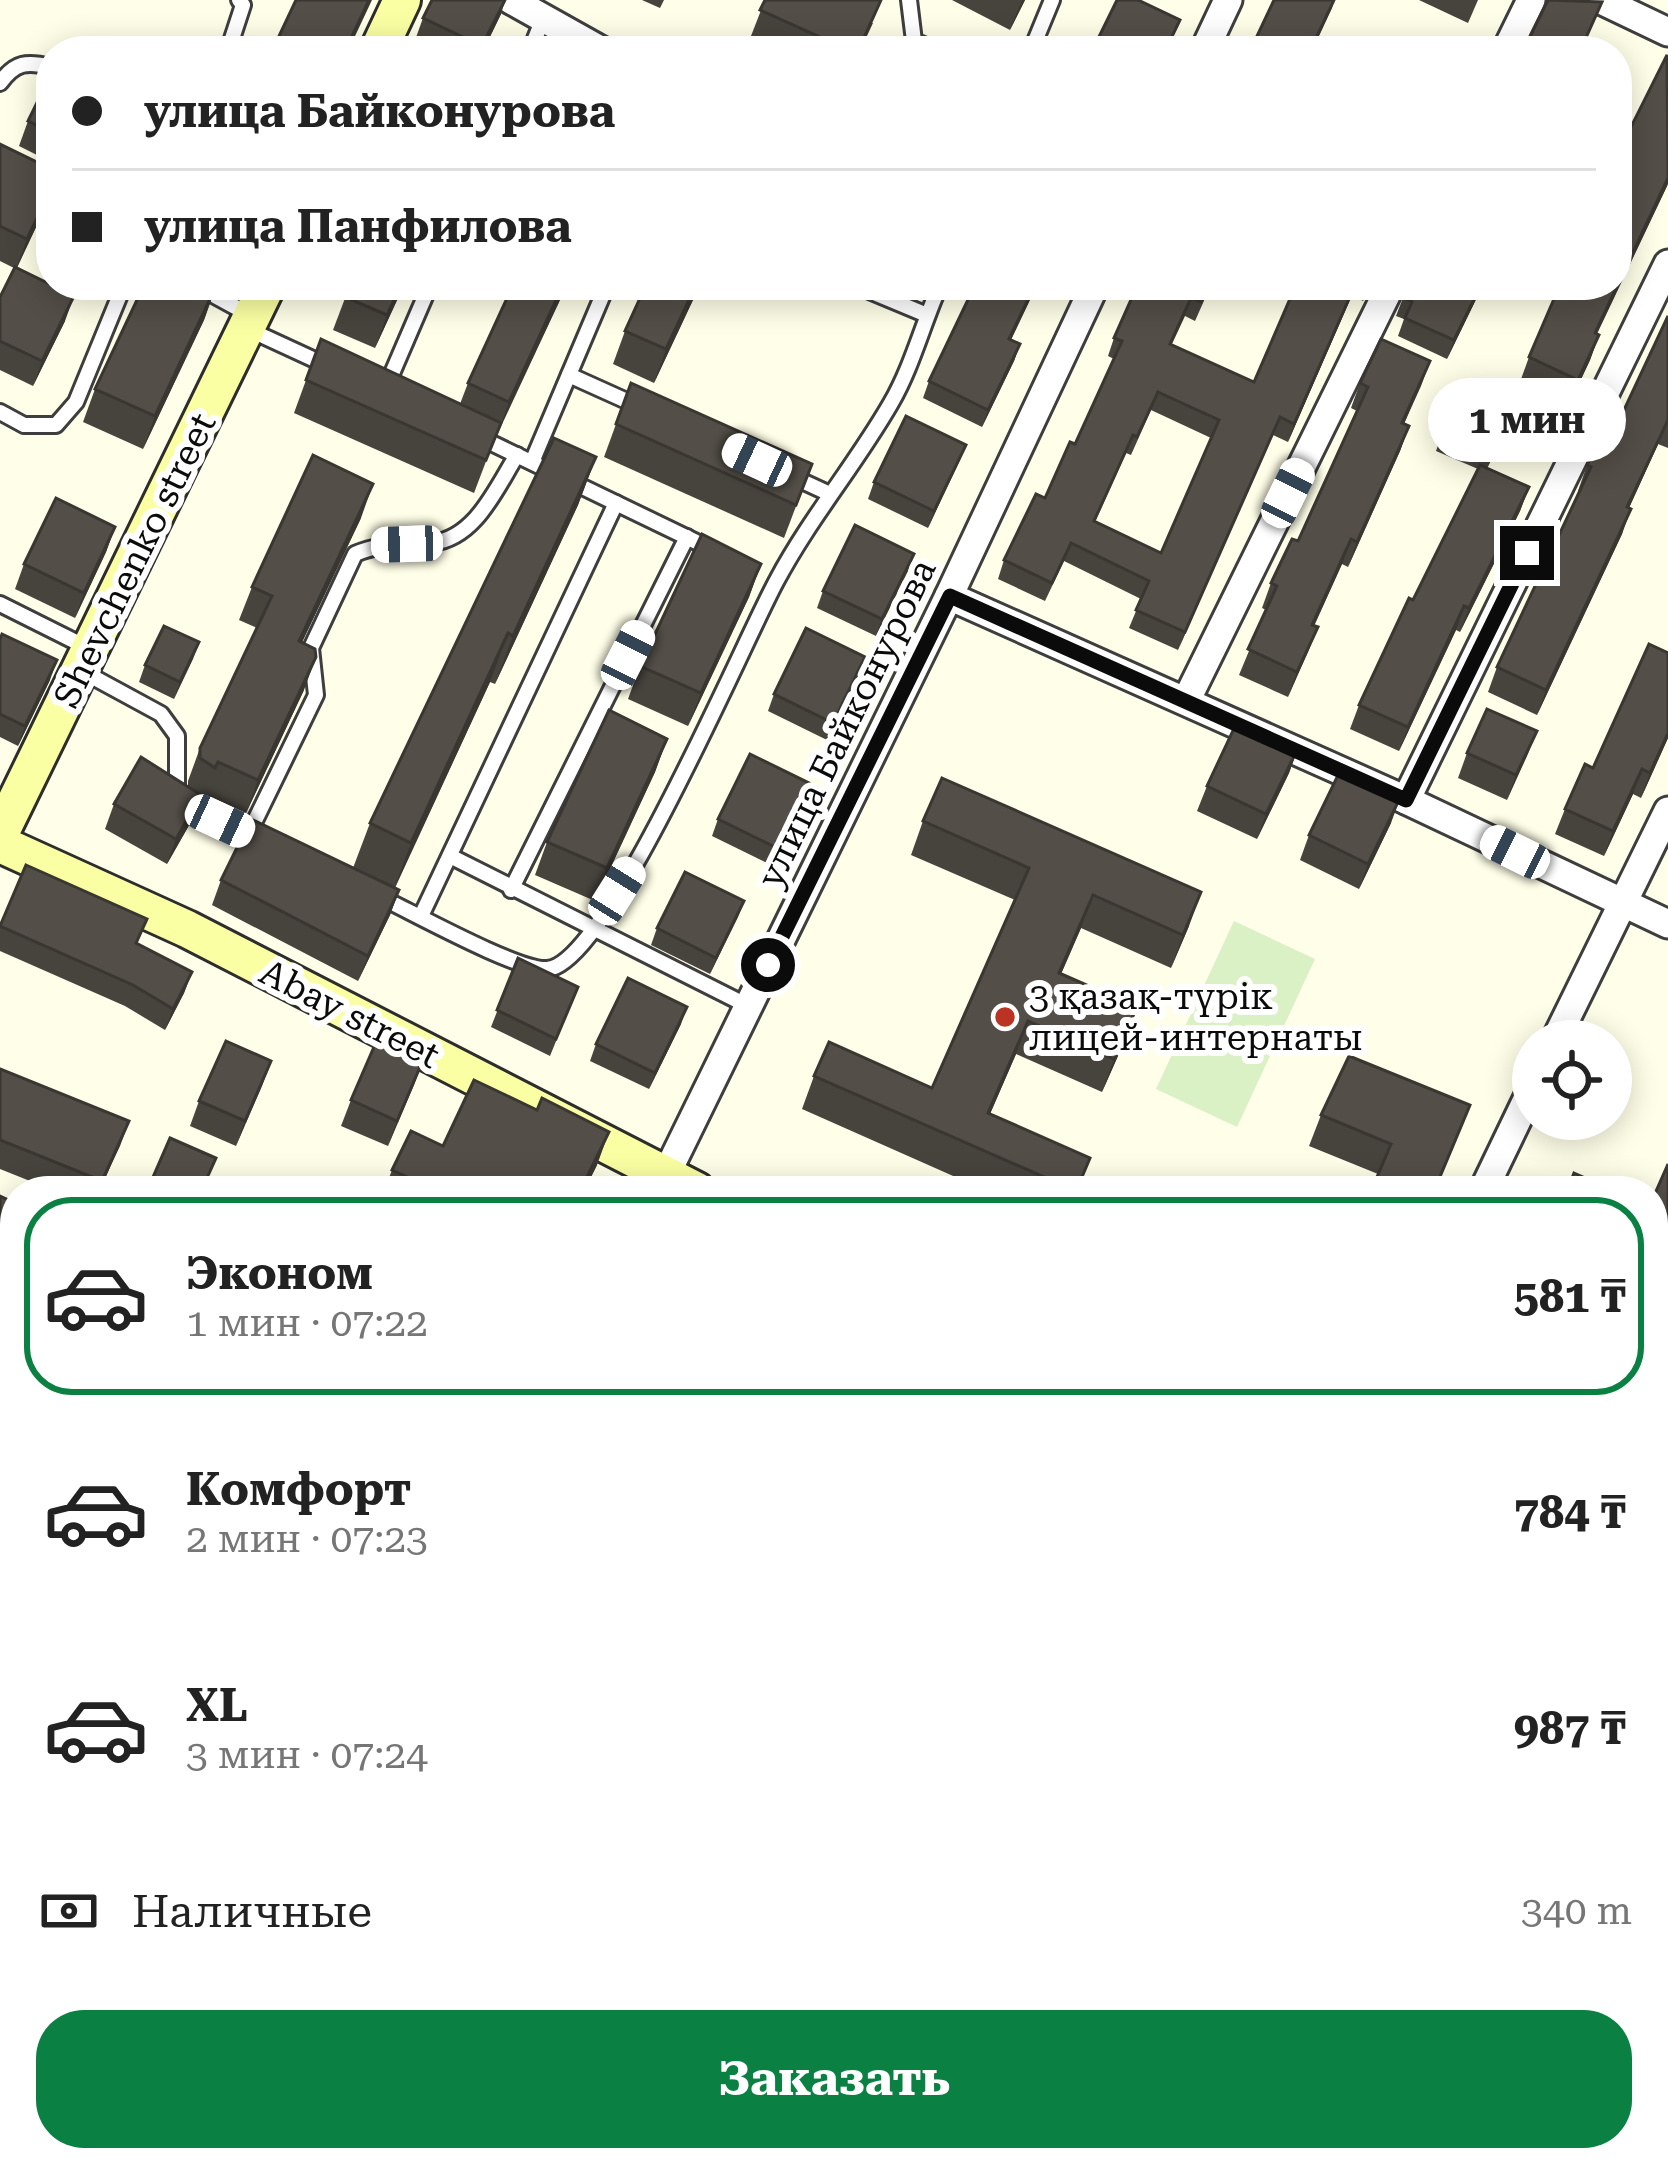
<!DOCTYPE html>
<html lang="ru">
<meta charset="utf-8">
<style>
:root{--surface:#fff;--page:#f6f6f6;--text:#222;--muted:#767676;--line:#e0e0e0;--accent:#0b8043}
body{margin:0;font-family:"Roboto Serif",serif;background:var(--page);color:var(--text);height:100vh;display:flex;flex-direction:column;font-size:45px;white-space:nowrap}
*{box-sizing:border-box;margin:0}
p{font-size:39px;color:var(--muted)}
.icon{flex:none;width:66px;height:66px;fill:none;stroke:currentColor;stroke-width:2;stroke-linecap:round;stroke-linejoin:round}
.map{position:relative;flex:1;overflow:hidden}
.panel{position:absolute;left:0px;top:1176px;width:1668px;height:996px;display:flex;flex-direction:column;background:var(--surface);border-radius:48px 48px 0 0;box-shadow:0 6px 30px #0003}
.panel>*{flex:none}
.guide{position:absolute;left:36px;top:36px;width:1596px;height:264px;border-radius:48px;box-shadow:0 6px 30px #0003;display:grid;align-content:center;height:264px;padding:0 36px;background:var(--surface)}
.fabs{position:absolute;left:1512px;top:1020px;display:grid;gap:24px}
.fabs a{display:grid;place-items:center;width:120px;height:120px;border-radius:50%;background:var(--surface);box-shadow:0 6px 30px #0003;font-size:60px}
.end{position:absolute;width:54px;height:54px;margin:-27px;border:15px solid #0b0b0b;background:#fff;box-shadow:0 0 0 6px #fff}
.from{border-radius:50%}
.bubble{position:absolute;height:84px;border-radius:42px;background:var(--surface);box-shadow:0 6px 30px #0003;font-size:39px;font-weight:700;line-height:84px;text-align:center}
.car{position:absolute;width:36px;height:72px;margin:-36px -18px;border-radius:15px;box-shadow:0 0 9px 3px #0007;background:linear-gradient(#fff 24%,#345 0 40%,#fff 0 76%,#345 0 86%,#fff 0)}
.guide b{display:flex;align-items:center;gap:42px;height:114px;font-size:45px}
.guide b+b{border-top:3px solid var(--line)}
.guide i{width:30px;height:30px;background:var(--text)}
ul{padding:21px 0 0;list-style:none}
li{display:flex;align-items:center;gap:36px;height:198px;margin:0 24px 18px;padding:0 12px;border:6px solid transparent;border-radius:48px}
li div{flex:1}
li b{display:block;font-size:45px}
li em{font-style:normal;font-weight:700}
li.current{border-color:var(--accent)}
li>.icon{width:108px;height:108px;stroke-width:1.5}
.pay{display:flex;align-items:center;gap:30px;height:132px;padding:0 36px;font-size:45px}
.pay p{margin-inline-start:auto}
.action{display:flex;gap:24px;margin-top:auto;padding:24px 36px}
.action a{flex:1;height:138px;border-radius:48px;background:var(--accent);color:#fff;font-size:48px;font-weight:700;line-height:138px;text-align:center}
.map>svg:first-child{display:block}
</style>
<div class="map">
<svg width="1668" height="2172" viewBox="0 0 1668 2172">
<rect width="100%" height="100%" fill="#fffee8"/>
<polygon fill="#daf0c5" points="1234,921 1315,959 1237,1127 1156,1089"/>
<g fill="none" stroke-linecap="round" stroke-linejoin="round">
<defs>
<g id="lane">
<polyline points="909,0 914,41 937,51"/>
<polyline points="228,51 243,5 239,0"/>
<polyline points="530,51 543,19"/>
<polyline points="1031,51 1052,0"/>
<path d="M0 83C15 62 27 61 51 67"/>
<polyline points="195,285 248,314"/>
<polyline points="855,285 927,315"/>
<polyline points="250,330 328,366"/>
<polyline points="569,375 640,407"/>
<polyline points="387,385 430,285"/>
<polyline points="0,412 24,425 56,425 76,402 124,285"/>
<polyline points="479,437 713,550"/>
<polyline points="532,462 607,285"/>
<polyline points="791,476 830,494"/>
<polyline points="0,604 86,647"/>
<polyline points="80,670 161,714 177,736 177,797 192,808 257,838"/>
<path d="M249 833 316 695 311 648 355 554C382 542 404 546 432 543 476 538 496 488 517 455"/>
<polyline points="450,856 748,1006"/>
<polyline points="511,890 687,537"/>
<path d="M380 897C412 912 518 971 547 969 607 966 744 640 777 580 810 518 856 464 891 403 912 367 923 323 940 285"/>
<polyline points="421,916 616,503"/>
</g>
<g id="street">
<polyline points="511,0 602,51"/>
<polyline points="1601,0 1668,32"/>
<polyline points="1204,51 1228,0"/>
<polyline points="1506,51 1531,0"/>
<polyline points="949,596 1406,800 1668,924"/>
<polyline points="1186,701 1391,285"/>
<polyline points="1406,800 1668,264"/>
<polyline points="1555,1041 1668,811"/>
<polyline points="658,1191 949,596 1095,285"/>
<polyline points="1483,1191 1533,1087"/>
<polyline points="0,1569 15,1576"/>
<polyline points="0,1974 15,1942"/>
<polyline points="1273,2157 1307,2172"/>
<polyline points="193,2172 200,2157"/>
<polyline points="483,2172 490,2157"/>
<polyline points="751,2172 758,2157"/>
<polyline points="1023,2172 1030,2157"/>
</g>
<g id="secondary">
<polyline points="378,51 402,0"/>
<polyline points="0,834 267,285"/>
<polyline points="0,844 187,929 697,1191"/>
<polyline points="1653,1639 1668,1645"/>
<polyline points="1662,2172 1668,2158"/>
</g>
</defs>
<use href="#lane" stroke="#3e3e3e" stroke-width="20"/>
<use href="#street" stroke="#3e3e3e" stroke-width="33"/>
<use href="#secondary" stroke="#2d2d2d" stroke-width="42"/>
<use href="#lane" stroke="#fff" stroke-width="14"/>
<use href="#street" stroke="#fff" stroke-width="27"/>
<use href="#secondary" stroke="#fbffa3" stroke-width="36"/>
</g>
<g fill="#47433d" fill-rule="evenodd">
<polygon points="642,0 664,0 660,8"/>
<polygon points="765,0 873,23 860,51 786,51 751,36"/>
<polygon points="952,0 1025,0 1010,30"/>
<polygon points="1419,0 1478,0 1468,23"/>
<polygon points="501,14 483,51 431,51 414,43 423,18"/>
<polygon points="51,74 51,162 19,146 28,121"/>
<polygon points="0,144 51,169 51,232 37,225 17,268 65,321 33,386 0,370 0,297 14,268 0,261"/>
<polygon points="1668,184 1597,334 1599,335 1590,360 1569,405 1520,382 1529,357"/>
<polygon points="350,285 404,285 375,348 333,330"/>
<polygon points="567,285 496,435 474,493 294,413 321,339 460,404 468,383"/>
<polygon points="700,285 654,383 613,364 625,331"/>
<polygon points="963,285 1037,285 1011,340 1020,344 1014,361 982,427 923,398 929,381 968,300 959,295"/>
<path d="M1211 285 1195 321 1185 316 1172 344 1254 382 1321 295 1326 285H1372L1363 301 1352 295 1288 442 1273 435 1178 650 1129 628 1141 599 1064 561 1045 601 998 579 1004 560 1045 498 1075 444 1114 359 1108 356 1114 338 1144 297ZM1151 410 1211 438 1161 553 1095 522 1126 453 1131 455Z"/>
<polygon points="1241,285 1281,285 1274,300"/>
<polygon points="1408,285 1483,285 1447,359 1398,336 1404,319 1396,316"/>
<polygon points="216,286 204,320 143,449 83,422 95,389"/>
<polygon points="1668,316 1668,448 1658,444 1629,508 1622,534 1537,715 1488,692 1497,667 1580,491 1578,491 1587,465 1617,425"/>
<polygon points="1430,361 1404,424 1409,426 1400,451 1348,567 1342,564 1314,626 1318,627 1288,697 1239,675 1266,610 1262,608 1271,583 1298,541 1357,411 1351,408 1360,383"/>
<polygon points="631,383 812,464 784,538 604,457"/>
<polygon points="1445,425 1506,428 1487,468 1529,487 1520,511 1460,632 1456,630 1399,751 1350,729 1359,705 1413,600 1478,469 1436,451"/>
<polygon points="966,445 928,528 868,499 874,482"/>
<polygon points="596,457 578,505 495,684 490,682 395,888 399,890 390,915 358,981 212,905 221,880 353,868 370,823"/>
<polygon points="361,518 302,642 304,690 246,813 206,795 203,801 200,799 192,820 167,864 105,829 114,804 188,787 188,781 200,748 257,628 239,620 252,587"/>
<polygon points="115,527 106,552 75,618 15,589 24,564"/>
<polygon points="914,554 876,636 817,608 823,591"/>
<polygon points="761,564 749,597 688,726 628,699 640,666"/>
<polygon points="0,639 50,680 18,746 0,737"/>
<polygon points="199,642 174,699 139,682 145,665"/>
<polygon points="1668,653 1668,738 1641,798 1633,794 1604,856 1555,834 1565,809"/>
<polygon points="859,674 827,740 768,711 774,694"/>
<polygon points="1537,731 1507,800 1458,778 1467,753"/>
<polygon points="667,739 655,772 595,901 535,875 547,842"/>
<polygon points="1298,748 1289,773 1257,839 1197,811 1207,786"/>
<polygon points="803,800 771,865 712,836 718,819"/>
<polygon points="923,821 1189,926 1171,968 1081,928 1061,974 1125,1040 1102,1092 1016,1054 990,1114 1090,1158 1078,1191 987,1191 802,1109 814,1076 932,1088 1015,900 911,855"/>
<polygon points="1391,823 1359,889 1300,860 1309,835"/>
<polygon points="744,901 710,974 651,945 657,928"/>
<polygon points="0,926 137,943 192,972 184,993 165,1030 125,1006 0,951"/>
<polygon points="518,958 578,987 550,1056 491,1027"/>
<polygon points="681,1024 649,1089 590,1061 596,1044"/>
<polygon points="423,1060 388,1146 341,1126 351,1100"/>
<polygon points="271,1061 236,1146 190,1126 199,1101"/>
<polygon points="0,1069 129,1121 100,1191 55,1191 0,1169"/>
<polygon points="1321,1115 1458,1136 1435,1191 1371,1191 1378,1174 1309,1146"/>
<polygon points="443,1146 597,1165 584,1191 384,1191 392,1170"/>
<polygon points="1668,1164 1668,1306 1653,1300 1653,1198"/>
<polygon points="0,1196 15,1203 15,1356 0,1348 0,1316 8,1301 0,1298"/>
<polygon points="1668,1458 1668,1556 1653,1549 1653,1460"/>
<polygon points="15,1516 15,1542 7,1538"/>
<polygon points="15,1667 15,1728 0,1722 0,1677"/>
<polygon points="15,1760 15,1822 0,1816 0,1787"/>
<polygon points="15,2012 15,2074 0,2067 0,2038"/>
<polygon points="1075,2157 1134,2157 1127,2172 1088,2172 1072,2165"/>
<polygon points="1375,2157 1491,2157 1524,2172 1385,2172 1371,2166"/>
</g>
<g fill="#3a3732">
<polygon points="369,0 372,0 348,51 345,51"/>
<polygon points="505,0 501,14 483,51 481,51"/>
<polygon points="1022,0 1025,0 1010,30"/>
<polygon points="1334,0 1332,8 1312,51 1310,51"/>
<polygon points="1668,178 1668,184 1585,358 1595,333"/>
<polygon points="48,195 37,225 16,269 27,239"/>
<polygon points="401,285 404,285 375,348 387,315"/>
<polygon points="563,285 567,285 497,435 509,402"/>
<polygon points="696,285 700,285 654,383 666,349"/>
<polygon points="1035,285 1037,285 1003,356 1009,339"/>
<polygon points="1355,285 1352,295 1288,442 1294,424"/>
<polygon points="1481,285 1483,285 1447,359 1454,340"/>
<polygon points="216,286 204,320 143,449 155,416"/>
<polygon points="74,296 65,321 33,386 42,361"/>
<polygon points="1599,335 1590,360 1569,405 1578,380"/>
<polygon points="1020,344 1014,361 982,427 988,410"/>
<polygon points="1430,361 1421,386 1393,448 1402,423"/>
<polygon points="1515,403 1506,428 1485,473 1494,448"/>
<polygon points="1280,417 1273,435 1178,650 1185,632"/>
<polygon points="1667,419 1658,444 1618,532 1627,507"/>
<polygon points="1409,426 1400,451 1348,567 1357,542"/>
<polygon points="966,445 959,462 928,528 934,511"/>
<polygon points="596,457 578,505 495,684 513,636"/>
<polygon points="373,484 361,518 287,674 299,641"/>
<polygon points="1529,487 1520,511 1460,632 1469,608"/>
<polygon points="1631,509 1622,534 1537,715 1546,690"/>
<polygon points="115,527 106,552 75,618 84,593"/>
<polygon points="1351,539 1342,564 1303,650 1312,625"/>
<polygon points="914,554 908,571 876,636 882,619"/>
<polygon points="761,564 749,597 688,726 701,693"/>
<polygon points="1464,606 1456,630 1399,751 1408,727"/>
<polygon points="1318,627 1308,652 1288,697 1297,672"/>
<polygon points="508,633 490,682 393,891 411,843"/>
<polygon points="199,642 193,659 174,699 180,682"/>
<polygon points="316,657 304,690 246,813 258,780"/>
<polygon points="865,657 859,674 827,740 833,723"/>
<polygon points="57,660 50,680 18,746 25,726"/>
<polygon points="1537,731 1527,756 1507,800 1516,775"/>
<polygon points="1668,733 1668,738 1641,798 1650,773"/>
<polygon points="667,739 655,772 595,901 607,868"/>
<polygon points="1298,748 1289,773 1257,839 1266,814"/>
<polygon points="1642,769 1633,794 1604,856 1613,831"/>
<polygon points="809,783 803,800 771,865 777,848"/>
<polygon points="201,795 192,820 167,864 176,839"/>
<polygon points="1400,798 1391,823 1359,889 1368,864"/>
<polygon points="399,890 390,915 358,981 368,956"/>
<polygon points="1201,892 1189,926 1171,968 1183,935"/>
<polygon points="1093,895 1081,928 1047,1006 1059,973"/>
<polygon points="744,901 738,917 710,974 716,958"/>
<polygon points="192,972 184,993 165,1030 173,1009"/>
<polygon points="687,1007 681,1024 649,1089 655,1073"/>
<polygon points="1137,1007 1125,1040 1102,1092 1114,1059"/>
<polygon points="1028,1021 1016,1054 976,1146 988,1113"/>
<polygon points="423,1060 414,1085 388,1146 397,1121"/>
<polygon points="271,1061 262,1086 236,1146 245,1121"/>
<polygon points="129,1121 120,1146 99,1191"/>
<polygon points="609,1132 597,1165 584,1191 580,1191"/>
</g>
<g fill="#534e47" stroke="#3a3732" stroke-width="3" fill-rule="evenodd">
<polygon points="296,0 369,0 345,51 272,51"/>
<polygon points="432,0 505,0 482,46 423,18"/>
<polygon points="765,0 881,0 858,51 851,51 760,10"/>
<polygon points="1117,0 1138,0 1180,20 1165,51 1092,51"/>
<polygon points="1274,0 1334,0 1310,51 1250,51"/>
<polygon points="1548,0 1602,2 1580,51 1523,51"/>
<polygon points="1383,40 1406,51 1378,51"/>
<polygon points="588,43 604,51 584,51"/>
<polygon points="934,43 951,51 930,51"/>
<polygon points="1667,55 1668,178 1595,333 1599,335 1578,380 1529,357 1560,285 1617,285 1617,155"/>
<polygon points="51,74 51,132 28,121"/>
<polygon points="0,144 51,169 51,196 48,195 27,239 0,226"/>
<polygon points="15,267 74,296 42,361 0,341 0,297"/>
<polygon points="144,285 216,286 155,416 95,389"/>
<polygon points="350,285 401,285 387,315 345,297"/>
<polygon points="513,285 563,285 509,402 468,383"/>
<polygon points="646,285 696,285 666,349 625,331"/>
<polygon points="975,285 1035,285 1009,339 1020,344 988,410 929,381"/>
<path d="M1150 285H1209L1201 302 1191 298 1170 344 1254 382 1296 285 1321 295 1326 285H1355L1294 424 1280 417 1185 632 1136 610 1149 581 1071 543 1052 583 1004 560 1036 494 1045 498 1070 442 1075 444 1122 341 1114 338 1134 293 1144 297ZM1158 392 1219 420 1161 553 1094 521 1133 435 1137 437Z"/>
<polygon points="1408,285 1481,285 1454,340 1405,318 1412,302 1403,297"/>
<polygon points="1668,316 1668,420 1627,507 1631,509 1546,690 1497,667 1591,467 1587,465 1595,449 1608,421 1617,425"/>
<polygon points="321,339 501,423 486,460 306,380"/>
<polygon points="1381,339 1430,361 1402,423 1409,426 1357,542 1351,539 1312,625 1318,627 1297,672 1248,649 1277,586 1271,583 1292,539 1298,541 1368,387 1360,383"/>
<polygon points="1466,381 1515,403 1494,448 1445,425"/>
<polygon points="631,383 812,464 796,505 616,424"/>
<polygon points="906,416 966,445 934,511 874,482"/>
<polygon points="554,438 596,457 513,636 508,633 411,843 370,823"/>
<polygon points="313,455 373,484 299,641 315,649 316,657 258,780 218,762 215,768 200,758 200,748 272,596 252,587"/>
<polygon points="1480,465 1529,487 1469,608 1464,606 1408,727 1359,705 1409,598 1413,600"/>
<polygon points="56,498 115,527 84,593 24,564"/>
<polygon points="855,525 914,554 882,619 823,591"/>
<polygon points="702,534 761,564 701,693 640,666"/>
<polygon points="164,626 199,642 180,682 145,665"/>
<polygon points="806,628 865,657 833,723 774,694"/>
<polygon points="2,634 57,660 25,726 0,714 0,639"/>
<polygon points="1649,644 1668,653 1668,733 1650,773 1642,769 1613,831 1565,809 1585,764 1593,768"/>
<polygon points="1487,709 1537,731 1516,775 1467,753"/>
<polygon points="609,710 667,739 607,868 547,842"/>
<polygon points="1238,720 1298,748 1266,814 1207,786"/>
<polygon points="750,754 809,783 777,848 718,819"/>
<polygon points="141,757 201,795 176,839 114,804"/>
<polygon points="1341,769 1400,798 1368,864 1309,835"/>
<polygon points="942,778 1201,892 1183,935 1093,895 1059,973 1137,1007 1114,1059 1028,1021 988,1113 1090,1158 1076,1191 814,1076 829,1042 932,1088 1029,868 923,821"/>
<polygon points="251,819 399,890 368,956 221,880"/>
<polygon points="26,865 147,919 136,943 192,972 173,1009 133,985 0,926"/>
<polygon points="685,872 744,901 716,958 657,928"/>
<polygon points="518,958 578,987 556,1039 497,1010"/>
<polygon points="628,978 687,1007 655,1073 596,1044"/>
<polygon points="377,1040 423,1060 397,1121 351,1100"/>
<polygon points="226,1041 271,1061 245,1121 199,1101"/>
<polygon points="1349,1056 1470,1105 1434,1191 1371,1191 1391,1144 1321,1115"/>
<polygon points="0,1069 129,1121 102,1181 0,1140"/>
<polygon points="474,1080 537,1110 542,1098 609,1132 580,1191 438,1191 392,1170 411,1131 443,1146"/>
<polygon points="170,1138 216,1158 201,1191 147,1191"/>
<polygon points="1668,1164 1668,1269 1653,1263 1653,1198"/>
<polygon points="1574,1173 1615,1191 1567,1191"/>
<polygon points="0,1196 15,1203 15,1275 0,1268"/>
<polygon points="15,1286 15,1326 0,1319"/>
<polygon points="1656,1453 1668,1458 1668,1527 1653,1520 1653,1460"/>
<polygon points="0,1580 15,1587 15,1592 1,1623"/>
<polygon points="1653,1661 1659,1664 1653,1677"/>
<polygon points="8,1664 15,1667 15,1709 0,1702 0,1677 2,1678"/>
<polygon points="12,1759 15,1760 15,1803 0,1796 0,1787"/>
<polygon points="1668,1877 1668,2005 1653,2040 1653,1910"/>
<polygon points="12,2011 15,2012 15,2055 0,2048 0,2038"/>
<polygon points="0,2088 15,2094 15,2132 0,2166"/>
<polygon points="251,2157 304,2157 309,2159 304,2172 244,2172"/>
<polygon points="394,2157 453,2157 447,2172 388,2172"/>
<polygon points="527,2157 578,2157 571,2172 520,2172"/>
<polygon points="659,2157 718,2157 711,2172 652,2172"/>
<polygon points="792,2157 846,2157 850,2159 844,2172 785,2172"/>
<polygon points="920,2157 975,2157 969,2172 913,2172"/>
<polygon points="1099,2157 1133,2157 1127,2170"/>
<polygon points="1395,2157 1491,2157 1524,2172 1429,2172"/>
<polygon points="1544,2157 1603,2157 1596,2172 1537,2172"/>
</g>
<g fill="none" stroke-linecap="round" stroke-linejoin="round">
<polyline stroke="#0b0b0b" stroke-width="15" points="768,965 950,596 1406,800 1527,553"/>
</g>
<circle fill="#ba3323" stroke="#fff" stroke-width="4.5" cx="1005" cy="1017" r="12"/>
<g text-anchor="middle" stroke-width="12" stroke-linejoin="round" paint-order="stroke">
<g font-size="36" fill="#0b0b0b" stroke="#fff">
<text transform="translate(134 560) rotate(-64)" y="13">Shevchenko street</text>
<text transform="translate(846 723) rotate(-64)" y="13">улица Байконурова</text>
<text transform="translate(350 1013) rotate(27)" y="13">Abay street</text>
</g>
<g font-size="36" fill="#0b0b0b" stroke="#fff" text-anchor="start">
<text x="1029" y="1009">3 қазақ-түрік<tspan x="1029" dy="41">лицей-интернаты</tspan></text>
</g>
</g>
</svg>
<div class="fabs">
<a><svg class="icon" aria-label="locate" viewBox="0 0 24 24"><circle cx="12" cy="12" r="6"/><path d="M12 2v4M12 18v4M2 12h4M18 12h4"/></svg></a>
</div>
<i class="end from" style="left:768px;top:965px"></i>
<i class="end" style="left:1527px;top:553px"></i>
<div class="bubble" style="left:1428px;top:378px;width:198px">1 мин</div>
<i class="car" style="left:757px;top:460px;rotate:295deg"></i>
<i class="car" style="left:1288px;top:493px;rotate:26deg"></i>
<i class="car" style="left:407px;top:544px;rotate:268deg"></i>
<i class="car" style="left:628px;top:655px;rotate:27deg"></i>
<i class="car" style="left:220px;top:821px;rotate:115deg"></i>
<i class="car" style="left:1515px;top:852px;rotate:296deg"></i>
<i class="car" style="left:617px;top:891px;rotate:32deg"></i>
<div class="guide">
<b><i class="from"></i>улица Байконурова</b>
<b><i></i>улица Панфилова</b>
</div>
<section class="panel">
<ul>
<li class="current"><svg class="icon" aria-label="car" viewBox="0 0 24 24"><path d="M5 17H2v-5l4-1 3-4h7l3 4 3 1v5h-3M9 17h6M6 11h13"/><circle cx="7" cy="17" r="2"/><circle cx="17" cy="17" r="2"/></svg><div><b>Эконом</b><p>1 мин · 07:22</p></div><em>581 ₸</em></li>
<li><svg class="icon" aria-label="car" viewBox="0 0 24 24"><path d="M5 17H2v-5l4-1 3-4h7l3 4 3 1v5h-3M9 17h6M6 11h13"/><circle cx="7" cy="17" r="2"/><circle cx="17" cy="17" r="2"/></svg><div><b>Комфорт</b><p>2 мин · 07:23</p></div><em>784 ₸</em></li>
<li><svg class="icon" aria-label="car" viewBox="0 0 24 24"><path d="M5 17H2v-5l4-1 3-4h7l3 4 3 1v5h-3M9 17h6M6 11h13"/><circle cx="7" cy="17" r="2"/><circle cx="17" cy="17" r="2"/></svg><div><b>XL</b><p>3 мин · 07:24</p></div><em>987 ₸</em></li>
</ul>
<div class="pay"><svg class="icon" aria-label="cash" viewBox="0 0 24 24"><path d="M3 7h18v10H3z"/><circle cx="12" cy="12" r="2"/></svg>Наличные<p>340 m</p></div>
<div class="action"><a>Заказать</a></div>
</section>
</div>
